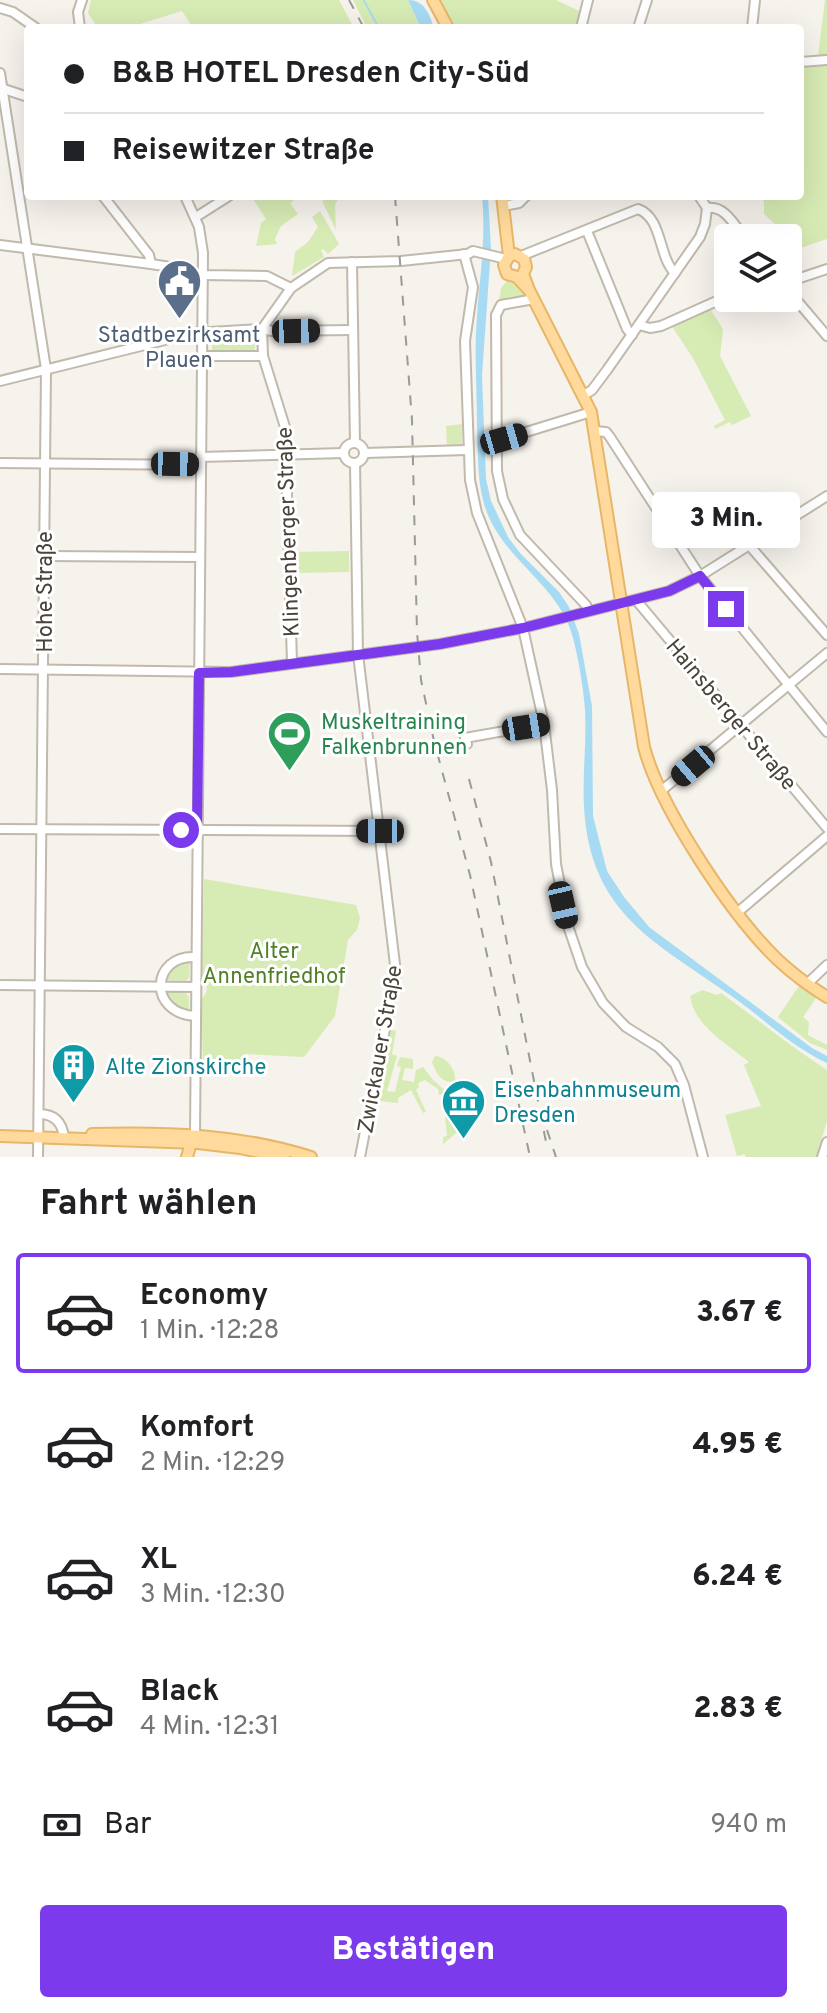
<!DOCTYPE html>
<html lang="de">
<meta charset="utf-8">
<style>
:root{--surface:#fff;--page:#f2f2f2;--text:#202124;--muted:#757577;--line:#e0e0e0;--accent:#7c3aed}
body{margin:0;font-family:Overpass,sans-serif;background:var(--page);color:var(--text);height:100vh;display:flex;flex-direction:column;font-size:30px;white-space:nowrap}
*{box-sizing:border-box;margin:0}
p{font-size:26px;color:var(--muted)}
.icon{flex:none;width:44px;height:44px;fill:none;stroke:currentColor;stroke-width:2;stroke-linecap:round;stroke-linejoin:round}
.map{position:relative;height:1157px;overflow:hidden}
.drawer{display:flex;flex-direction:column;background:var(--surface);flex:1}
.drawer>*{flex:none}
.top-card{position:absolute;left:24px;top:24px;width:780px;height:176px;border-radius:8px;box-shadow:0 8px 32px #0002;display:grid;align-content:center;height:176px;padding:0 40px;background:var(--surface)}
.buttons{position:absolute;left:714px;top:224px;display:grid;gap:16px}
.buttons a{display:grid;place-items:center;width:88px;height:88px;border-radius:8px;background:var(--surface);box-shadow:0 8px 32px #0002;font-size:40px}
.end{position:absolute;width:36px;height:36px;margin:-18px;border:10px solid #7c3aed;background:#fff;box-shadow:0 0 0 4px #fff}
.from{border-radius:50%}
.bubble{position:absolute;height:56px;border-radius:8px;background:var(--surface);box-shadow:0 8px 32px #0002;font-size:26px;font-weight:800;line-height:56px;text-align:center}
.car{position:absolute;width:24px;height:48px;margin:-24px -12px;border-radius:10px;box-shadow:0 0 6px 2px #0007;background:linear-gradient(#222 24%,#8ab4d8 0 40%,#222 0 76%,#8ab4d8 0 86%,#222 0)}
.top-card b{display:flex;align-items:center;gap:28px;height:76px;font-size:30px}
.top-card b+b{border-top:2px solid var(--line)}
.top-card i{width:20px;height:20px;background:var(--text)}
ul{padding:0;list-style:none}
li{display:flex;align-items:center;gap:24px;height:120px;margin:0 16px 12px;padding:0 24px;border:4px solid transparent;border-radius:8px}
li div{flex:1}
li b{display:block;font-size:30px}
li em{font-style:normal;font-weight:800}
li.current{border-color:var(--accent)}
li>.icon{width:72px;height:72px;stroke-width:1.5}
h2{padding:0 40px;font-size:36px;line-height:96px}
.pay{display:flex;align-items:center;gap:20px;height:88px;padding:0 40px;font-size:30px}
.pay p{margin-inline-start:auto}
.action{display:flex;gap:16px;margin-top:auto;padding:16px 40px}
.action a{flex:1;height:92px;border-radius:8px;background:var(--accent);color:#fff;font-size:32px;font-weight:800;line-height:92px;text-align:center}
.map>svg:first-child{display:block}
</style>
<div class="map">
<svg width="827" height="1157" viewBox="0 0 827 1157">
<rect width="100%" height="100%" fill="#f6f2ec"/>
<g fill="#d7ebb4">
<polygon points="91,0 339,0 354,28 193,28 182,11 127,28 98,28 88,13"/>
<polygon points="353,0 408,0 421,28 367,28"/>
<polygon points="439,0 556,0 579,11 576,28 454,28"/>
<polygon points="825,0 827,0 827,56 818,56"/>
<polygon points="827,64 827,239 792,251 788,238 785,238 780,229 764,214 764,202 760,196 800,196 800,67"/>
<polygon points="251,196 300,196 290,203 298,214 281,226 275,239 277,244 256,246 261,223 266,219"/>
<polygon points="330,196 340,196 335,205 336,230 322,201"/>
<polygon points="320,211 339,244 328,254 323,249 321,250 324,257 292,276 295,252 308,242 318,227 312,217"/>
<polygon points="507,281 517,285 525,297 499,301 501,288"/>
<polygon points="710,309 723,329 720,356 751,416 732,425 730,422 715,429 714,426 725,420 693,358 671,325"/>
<polygon points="254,336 257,339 254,351 212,351 212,337"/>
<polygon points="462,424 462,444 447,446 446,426"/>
<polygon points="349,551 349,572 294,573 294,552"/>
<path d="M204 879 356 905 360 918 357 930 348 940 335 1016 304 1057 246 1054 244 1068 203 1066 201 998C209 994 207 984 205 977L201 975Z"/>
<path d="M190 961 189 978 185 981 166 980C168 968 178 962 190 961Z"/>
<polygon points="799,986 816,998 803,1017 809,1022 808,1035 827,1045 827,1050 810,1043 778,1017"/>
<path d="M702 990 717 995 721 993C757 1019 790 1046 827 1070V1121L816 1157H746L745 1154 737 1156 725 1115 761 1106 744 1065 749 1062C726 1043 695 1027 690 996Z"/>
<polygon points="168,991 185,992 189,997 189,1011 174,1007 165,994"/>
<polygon points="391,1030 396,1031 392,1054 397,1056 387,1091 395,1092 401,1067 397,1066 400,1057 413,1059 413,1069 405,1068 402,1080 414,1082 416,1070 423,1067 433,1080 449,1094 439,1095 438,1089 425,1080 418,1083 419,1087 416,1090 426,1112 423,1113 411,1090 398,1098 398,1103 378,1101"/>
<path d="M435 1056C447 1057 456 1070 455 1081 442 1085 436 1073 432 1062Z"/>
<polygon points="459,1114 463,1127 443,1144 443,1137 447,1136 445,1117"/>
</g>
<g fill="#a7dbf3">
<path d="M408 0C424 0 429 13 434 28H421Z"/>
<path d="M482 196H488L491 249 482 375 486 479 491 501 508 537 520 553 559 592 569 607 579 634 592 706 593 816 607 871 624 897 649 927 812 1048 827 1056V1063C792 1047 764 1019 733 997 662 946 595 918 585 819 581 782 587 746 585 710 583 686 579 661 573 638 559 583 500 559 484 504 477 479 478 451 477 425 477 390 474 352 477 317 480 272 486 241 482 196Z"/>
</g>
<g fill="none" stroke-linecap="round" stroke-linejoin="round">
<polyline stroke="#a7dbf3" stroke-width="2" points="364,1 379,28"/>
<defs>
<g id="minor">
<polyline points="0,8 13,12 36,28"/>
<polyline points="80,28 78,12 82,0"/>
<polyline points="581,28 588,0"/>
<polyline points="638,28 647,0"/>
<polyline points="752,28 755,0"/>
<polyline points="800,62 827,60"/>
<polyline points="0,73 46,369 38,1157"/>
<polyline points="1,88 28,97"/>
<polyline points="103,196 149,255 151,264"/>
<polyline points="185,196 199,227 203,253 195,1134"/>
<polyline points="699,196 707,208"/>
<polyline points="503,206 519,203 526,196"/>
<path d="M707 208C725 205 734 225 745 238"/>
<polyline points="196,217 229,196"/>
<polyline points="587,231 627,329 632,335"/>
<polyline points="0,245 151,264 190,270 202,275 267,276 291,288"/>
<polyline points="464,254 473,287 465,341 470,480 477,513 523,628 544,724 552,790 556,864 568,926 582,967 603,1003 626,1027 658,1047 675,1064 684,1085 703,1157"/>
<path d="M521 256 638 209C663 218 658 257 675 273"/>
<polyline points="352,262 355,443"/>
<polyline points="788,282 827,269"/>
<polyline points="788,290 827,336"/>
<polyline points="534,299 501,305 496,315 497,471 503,499 520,535 586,605 588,610"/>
<polyline points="639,325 650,328 661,326 728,296"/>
<polyline points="262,329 263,356 285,427 292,663"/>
<polyline points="262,329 291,288 328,263 401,261 468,254 473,251 506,259"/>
<polyline points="201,356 263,356"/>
<polyline points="0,381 193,333 262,329 272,331 353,330"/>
<polyline points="584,395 592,390 607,370 700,237 705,224 707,208"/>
<polyline points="594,431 606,432 610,437 700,576 827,732"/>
<polyline points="497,441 591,412"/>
<circle cx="354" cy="453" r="10"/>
<polyline points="365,453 467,450"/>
<polyline points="200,457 344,453"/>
<polyline points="0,463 200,465"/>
<polyline points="355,463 358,654 396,973 360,1157"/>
<polyline points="749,545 827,635"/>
<polyline points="44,556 199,557"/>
<polyline points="636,600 827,828"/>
<polyline points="0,669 231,672 440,644 523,628 669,591 700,576 827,496"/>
<polyline points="467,744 465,738 544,724"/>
<polyline points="661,791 827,653"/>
<polyline points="0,829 380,831"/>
<polyline points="738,912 827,836"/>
<polyline points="807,984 827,965"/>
<polyline points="0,985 196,987"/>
<path d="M196 1016C147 1014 151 954 196 957"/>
<path d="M39 1114C54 1114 62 1122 64 1137"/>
<polyline points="822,1157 827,1142"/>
</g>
<g id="major">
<polyline points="433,0 448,28"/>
<polyline points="502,196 509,256"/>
<path d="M529 290 517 277 507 274 504 265 509 256 515 254 524 259 526 267 523 274 529 290 591 412 644 747C660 808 732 916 778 960 793 974 809 986 827 997"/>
<path d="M92 1134C167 1132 238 1134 311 1157"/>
<polyline points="0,1136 198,1143 240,1148 284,1157"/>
<polyline points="187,1157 192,1139"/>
</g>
</defs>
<use href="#minor" stroke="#c2b9ad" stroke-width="12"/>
<use href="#major" stroke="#e8b668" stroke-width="14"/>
<use href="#minor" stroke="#fff" stroke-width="8"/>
<use href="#major" stroke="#ffda9c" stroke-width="10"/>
<g stroke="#9a9a9a" stroke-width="2" stroke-dasharray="10 10" stroke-linecap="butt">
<polyline points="349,0 364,28"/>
<polyline points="395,196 412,420 417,632 421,680 434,741 470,875 530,1157"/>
<polyline points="469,779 491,862 546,1142"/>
<polyline points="443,1093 443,1092"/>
<polyline points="547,1130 556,1157"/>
</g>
</g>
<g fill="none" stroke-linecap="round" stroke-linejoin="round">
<polyline stroke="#7c3aed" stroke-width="10" points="181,830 197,830 199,673 231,672 440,644 523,628 669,591 700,576 726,609"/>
</g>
<defs>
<symbol id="civic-pin" viewBox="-11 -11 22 30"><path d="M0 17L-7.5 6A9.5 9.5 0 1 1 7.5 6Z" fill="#5c6f8a" stroke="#fff"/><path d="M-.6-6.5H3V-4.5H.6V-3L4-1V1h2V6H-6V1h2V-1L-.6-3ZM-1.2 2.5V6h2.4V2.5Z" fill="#fff"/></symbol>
<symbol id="stadium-pin" viewBox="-11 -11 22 30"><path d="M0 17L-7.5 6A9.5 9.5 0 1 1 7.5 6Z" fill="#2e9e5b" stroke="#fff"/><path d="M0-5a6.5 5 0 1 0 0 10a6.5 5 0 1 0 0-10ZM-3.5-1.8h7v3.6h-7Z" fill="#fff"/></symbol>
<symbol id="building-pin" viewBox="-11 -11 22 30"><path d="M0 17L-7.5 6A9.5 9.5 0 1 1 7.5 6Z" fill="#0f9aa8" stroke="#fff"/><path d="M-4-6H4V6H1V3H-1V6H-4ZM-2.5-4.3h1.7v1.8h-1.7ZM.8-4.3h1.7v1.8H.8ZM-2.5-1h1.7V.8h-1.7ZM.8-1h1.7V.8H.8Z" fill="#fff"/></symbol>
<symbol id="museum-pin" viewBox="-11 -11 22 30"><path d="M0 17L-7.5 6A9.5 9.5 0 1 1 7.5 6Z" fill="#0f9aa8" stroke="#fff"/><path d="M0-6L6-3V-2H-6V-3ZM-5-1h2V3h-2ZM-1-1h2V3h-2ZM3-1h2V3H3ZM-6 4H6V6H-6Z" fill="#fff"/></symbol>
</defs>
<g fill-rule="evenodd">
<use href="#civic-pin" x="154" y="256" width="51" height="69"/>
<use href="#stadium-pin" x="264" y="708" width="51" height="69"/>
<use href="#building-pin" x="48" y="1040" width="51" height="69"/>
<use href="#museum-pin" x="438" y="1076" width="51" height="69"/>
</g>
<g text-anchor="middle" stroke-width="6" stroke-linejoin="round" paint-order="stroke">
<g font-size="22" fill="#4e5e75" stroke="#fff">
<text x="179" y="342">Stadtbezirksamt<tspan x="179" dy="25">Plauen</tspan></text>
</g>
<g font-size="22" fill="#4b4239" stroke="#fff">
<text transform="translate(287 532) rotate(-92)" y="8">Klingenberger Straße</text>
<text transform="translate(44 592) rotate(-90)" y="8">Hohe Straße</text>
<text transform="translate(732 714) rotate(50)" y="8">Hainsberger Straße</text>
<text transform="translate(379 1049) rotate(-80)" y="8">Zwickauer Straße</text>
</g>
<g font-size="22" fill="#27864d" stroke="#fff" text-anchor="start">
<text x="321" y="729">Muskeltraining<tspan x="321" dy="25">Falkenbrunnen</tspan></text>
</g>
<g font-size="22" fill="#518028" stroke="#fff">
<text x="274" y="958">Alter<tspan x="274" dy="25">Annenfriedhof</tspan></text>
</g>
<g font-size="22" fill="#0d838f" stroke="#fff" text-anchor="start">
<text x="105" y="1074">Alte Zionskirche</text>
<text x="494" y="1097">Eisenbahnmuseum<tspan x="494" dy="25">Dresden</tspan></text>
</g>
</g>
</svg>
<div class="buttons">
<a><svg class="icon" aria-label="layers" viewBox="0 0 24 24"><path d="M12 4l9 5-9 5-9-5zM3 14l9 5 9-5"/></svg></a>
</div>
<i class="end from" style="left:181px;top:830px"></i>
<i class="end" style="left:726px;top:609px"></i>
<div class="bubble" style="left:652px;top:492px;width:148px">3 Min.</div>
<i class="car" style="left:296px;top:331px;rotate:89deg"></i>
<i class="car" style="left:504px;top:439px;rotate:74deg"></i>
<i class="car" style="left:175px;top:464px;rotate:91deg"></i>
<i class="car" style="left:526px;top:727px;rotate:81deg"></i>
<i class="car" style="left:693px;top:766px;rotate:230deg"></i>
<i class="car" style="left:380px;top:831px;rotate:270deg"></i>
<i class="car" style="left:563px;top:905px;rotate:167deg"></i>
<div class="top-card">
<b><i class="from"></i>B&amp;B HOTEL Dresden City-Süd</b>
<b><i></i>Reisewitzer Straße</b>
</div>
</div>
<section class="drawer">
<h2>Fahrt wählen</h2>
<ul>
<li class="current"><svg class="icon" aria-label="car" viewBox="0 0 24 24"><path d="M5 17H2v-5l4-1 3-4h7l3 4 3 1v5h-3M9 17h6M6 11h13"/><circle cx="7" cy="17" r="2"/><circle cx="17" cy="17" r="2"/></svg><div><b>Economy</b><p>1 Min. · 12:28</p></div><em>3.67 €</em></li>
<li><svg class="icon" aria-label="car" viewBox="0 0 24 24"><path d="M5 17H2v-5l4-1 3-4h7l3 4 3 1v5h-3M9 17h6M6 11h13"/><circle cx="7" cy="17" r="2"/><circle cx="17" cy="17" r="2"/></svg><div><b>Komfort</b><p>2 Min. · 12:29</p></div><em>4.95 €</em></li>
<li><svg class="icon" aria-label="car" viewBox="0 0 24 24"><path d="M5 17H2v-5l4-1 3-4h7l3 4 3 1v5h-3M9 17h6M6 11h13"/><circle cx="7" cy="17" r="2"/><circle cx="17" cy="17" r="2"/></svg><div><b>XL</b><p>3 Min. · 12:30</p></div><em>6.24 €</em></li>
<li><svg class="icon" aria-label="car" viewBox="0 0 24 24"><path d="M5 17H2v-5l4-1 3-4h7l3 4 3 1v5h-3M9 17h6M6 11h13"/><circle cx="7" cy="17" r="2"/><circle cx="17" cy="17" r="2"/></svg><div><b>Black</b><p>4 Min. · 12:31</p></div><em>2.83 €</em></li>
</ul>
<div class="pay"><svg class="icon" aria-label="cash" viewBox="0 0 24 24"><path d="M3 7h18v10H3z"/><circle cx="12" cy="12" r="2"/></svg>Bar<p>940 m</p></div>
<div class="action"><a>Bestätigen</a></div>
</section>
